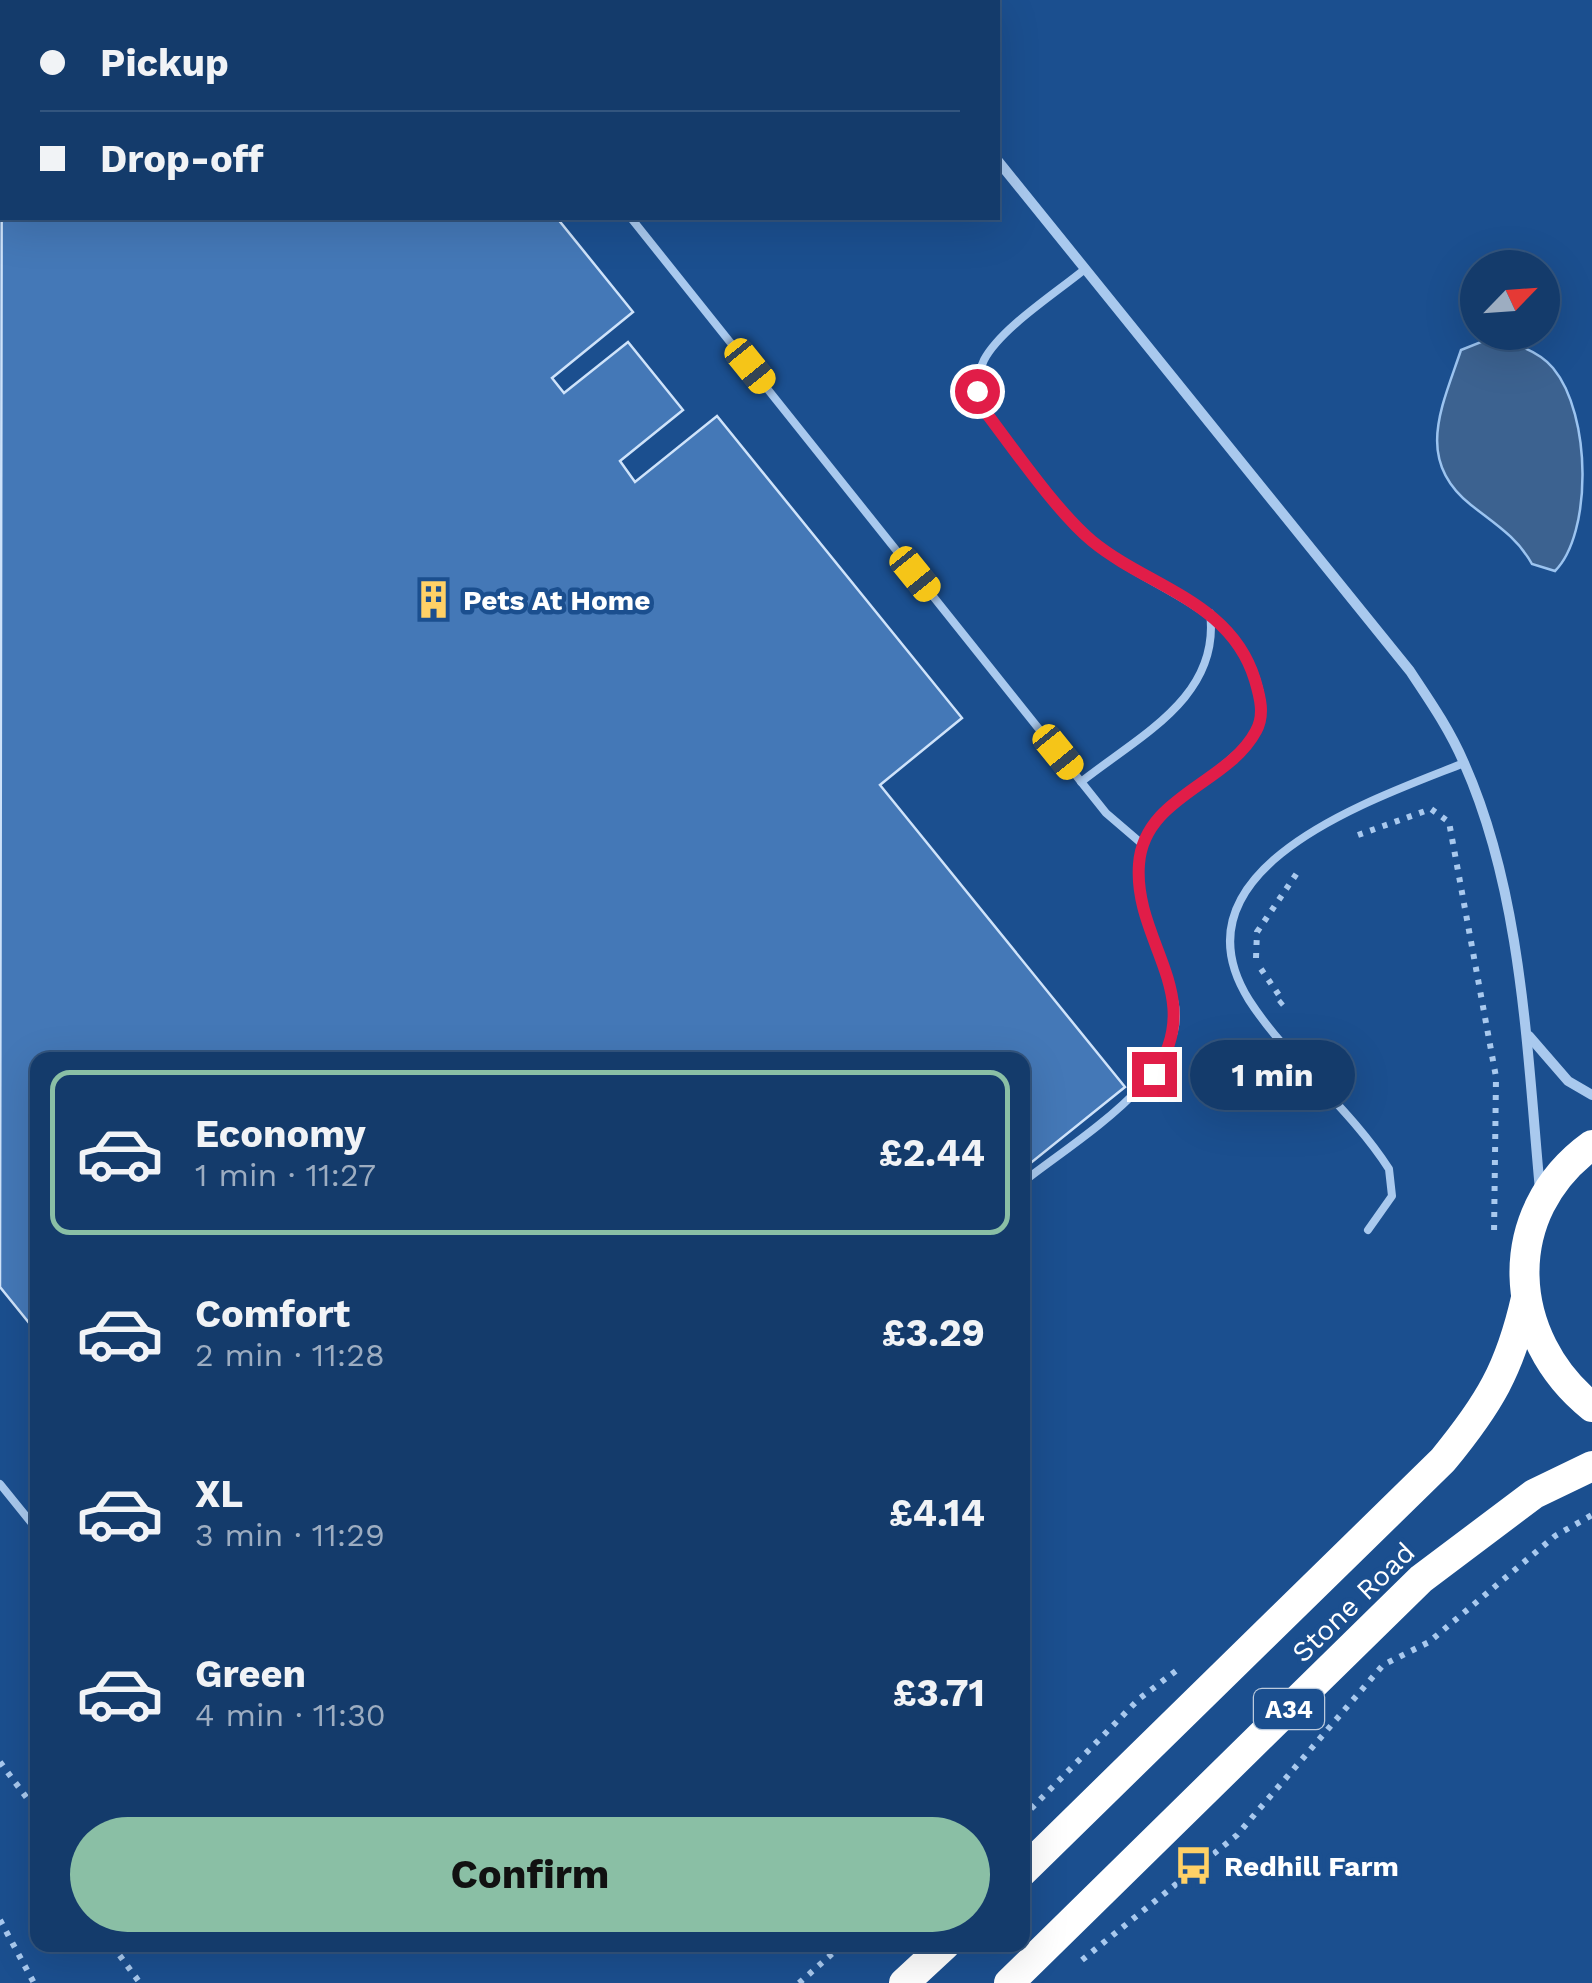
<!DOCTYPE html>
<meta charset="utf-8">
<style>
:root{--surface:#143b6b;--page:#1d4271;--text:#f1f3f6;--muted:#9dadc1;--line:#33557e;--accent:#8abfa5}
body{margin:0;font-family:"Work Sans",sans-serif;background:var(--page);color:var(--text);height:100vh;display:flex;flex-direction:column;font-size:38px;white-space:nowrap}
*{box-sizing:border-box;margin:0}
p{font-size:32px;color:var(--muted)}
.icon{flex:none;width:55px;height:55px;fill:none;stroke:currentColor;stroke-width:2;stroke-linecap:round;stroke-linejoin:round}
.map{position:relative;flex:1;overflow:hidden}
.drawer{position:absolute;left:30px;top:1052px;width:1000px;height:900px;display:flex;flex-direction:column;background:var(--surface);border-radius:20px;box-shadow:0 10px 40px #0002,0 0 0 2px var(--line)}
.drawer>*{flex:none}
.guide{position:absolute;left:0px;top:0px;width:1000px;height:220px;box-shadow:0 10px 40px #0002,0 0 0 2px var(--line);display:grid;align-content:center;height:220px;padding:0 40px;background:var(--surface)}
.needle{width:65px;rotate:65deg}
.fabs{position:absolute;left:1460px;top:250px;display:grid;gap:20px}
.fabs a{display:grid;place-items:center;width:100px;height:100px;border-radius:50%;background:var(--surface);box-shadow:0 10px 40px #0002,0 0 0 2px var(--line);font-size:50px}
.end{position:absolute;width:45px;height:45px;margin:-22px;border:12px solid #e11d48;background:#fff;box-shadow:0 0 0 5px #fff}
.from{border-radius:50%}
.bubble{position:absolute;height:70px;border-radius:35px;background:var(--surface);box-shadow:0 10px 40px #0002,0 0 0 2px var(--line);font-size:32px;font-weight:700;line-height:70px;text-align:center}
.car{position:absolute;width:30px;height:60px;margin:-30px -15px;border-radius:12px;box-shadow:0 0 8px 2px #0007;background:linear-gradient(#f5c518 24%,#345 0 40%,#f5c518 0 76%,#345 0 86%,#f5c518 0)}
.guide b{display:flex;align-items:center;gap:35px;height:95px;font-size:38px}
.guide b+b{border-top:2px solid var(--line)}
.guide i{width:25px;height:25px;background:var(--text)}
ul{padding:18px 0 0;list-style:none}
li{display:flex;align-items:center;gap:30px;height:165px;margin:0 20px 15px;padding:0 20px;border:5px solid transparent;border-radius:20px}
li div{flex:1}
li b{display:block;font-size:38px}
li em{font-style:normal;font-weight:700}
li.selected{border-color:var(--accent)}
li>.icon{width:90px;height:90px;stroke-width:1.5}
.primary-button{display:flex;gap:20px;margin-top:auto;padding:20px 40px}
.primary-button a{flex:1;height:115px;border-radius:60px;background:var(--accent);color:#111;font-size:40px;font-weight:700;line-height:115px;text-align:center}
.map>svg:first-child{display:block}
</style>
<div class="map">
<svg width="1592" height="1983" viewBox="0 0 1592 1983">
<rect width="100%" height="100%" fill="#1b4f8f"/>
<path fill="#3c6290" stroke="#9cc4f0" stroke-width="2.5" d="M1491 338C1513 343 1538 350 1553 368 1592 415 1592 534 1555 571L1532 564C1517 537 1495 524 1471 505 1414 460 1442 407 1461 350Z"/>
<g fill="#4478b7" stroke="#cfe3fa" stroke-width="2.5">
<polygon points="2,0 248,2 2,2 2,218 557,218 633,312 552,378 564,393 628,342 683,410 620,461 635,482 717,416 962,718 880,785 1125,1087 1022,1170 1022,1060 38,1060 38,1334 0,1287"/>
<polygon points="286,0 381,0 383,2 283,2"/>
</g>
<g fill="none" stroke-linecap="round" stroke-linejoin="round">
<g stroke="#a9c9ee" stroke-width="6" stroke-dasharray="5 8" stroke-linecap="butt">
<polyline points="683,0 685,2"/>
<polyline points="1358,835 1431,809 1449,822 1496,1077 1494,1235"/>
<polyline points="1256,958 1257,932 1297,873"/>
<polyline points="1261,969 1283,1001 1276,1007"/>
<polyline points="0,1762 38,1813"/>
<polyline points="1022,1818 1139,1699 1181,1667"/>
<polyline points="0,1920 34,1983"/>
<polyline points="112,1945 140,1983"/>
<polyline points="1082,1960 1237,1835 1383,1665 1429,1642 1555,1536 1592,1515"/>
<polyline points="799,1983 842,1945"/>
</g>
<g stroke="#a9c9ee" stroke-width="8">
<polyline points="457,0 459,2"/>
<polyline points="631,218 1106,813 1141,843"/>
<path d="M1081 782C1139 736 1221 697 1210 613"/>
<path d="M1022 1183C1071 1143 1193 1073 1174 1000 1163 958 1139 912 1138 869 1137 792 1272 768 1261 699 1246 606 1150 593 1090 540 1070 523 991 426 981 404 974 391 978 373 984 360 1001 328 1056 293 1085 269"/>
<path d="M1368 1230 1392 1196 1389 1169C1350 1108 1287 1059 1249 1000 1166 867 1377 798 1464 763"/>
<polyline points="0,1484 38,1531"/>
</g>
<g stroke="#a9c9ee" stroke-width="10">
<path d="M998 161 1410 671C1430 701 1450 730 1464 763 1522 893 1527 1051 1540 1190"/>
<polyline points="1529,1036 1568,1081 1592,1095"/>
</g>
<g stroke="#fff" stroke-width="30">
<path d="M1592 1145C1498 1213 1506 1338 1592 1407"/>
<path d="M1022 1872 1443 1460C1489 1404 1510 1369 1526 1298"/>
<polyline points="904,1983 945,1945"/>
<polyline points="1009,1983 1421,1579 1534,1494 1592,1466"/>
</g>
</g>
<g fill="none" stroke-linecap="round" stroke-linejoin="round">
<path stroke="#e11d48" stroke-width="12" d="M977 391 981 406C1011 445 1055 510 1092 541 1148 587 1231 601 1255 680 1260 697 1265 715 1256 731 1228 784 1144 796 1139 864 1133 942 1208 995 1154 1074"/>
</g>
<defs>
<symbol id="building-bare" viewBox="-9 -9 18 18"><path d="M-4-6H4V6H1V3H-1V6H-4ZM-2.5-4.3h1.7v1.8h-1.7ZM.8-4.3h1.7v1.8H.8ZM-2.5-1h1.7V.8h-1.7ZM.8-1h1.7V.8H.8Z" fill="#ffd166" stroke="#1b4f8f" stroke-width="2.5" paint-order="stroke"/></symbol>
<symbol id="bus-bare" viewBox="-9 -9 18 18"><path d="M-5-6H5V4H4V6H2V4H-2V6H-4V4H-5ZM-3.5-4V0h7V-4ZM-3.5 1.2v1.5H-2V1.2ZM2 1.2v1.5H3.5V1.2Z" fill="#ffd166" stroke="#1b4f8f" stroke-width="2.5" paint-order="stroke"/></symbol>
</defs>
<g fill-rule="evenodd">
<use href="#building-bare" x="406" y="572" width="55" height="55"/>
<use href="#bus-bare" x="1166" y="1838" width="55" height="55"/>
</g>
<g text-anchor="middle" stroke-width="9" stroke-linejoin="round" paint-order="stroke">
<rect fill="#1b4f8f" stroke="#bbcadd" stroke-width="2.5" x="1254" y="1689" width="70" height="40" rx="8"/>
<g font-size="25" font-weight="bold" fill="#fff">
<text x="1289" y="1718">A34</text>
</g>
<g font-size="28" font-weight="bold" fill="#fff" stroke="#1b4f8f" text-anchor="start">
<text x="463" y="610">Pets At Home</text>
<text x="1224" y="1876">Redhill Farm</text>
</g>
<g font-size="28" fill="#fff" stroke="#1b4f8f">
<text transform="translate(1353 1602) rotate(-44)" y="10">Stone Road</text>
</g>
</g>
</svg>
<div class="fabs">
<a><svg class="needle" viewBox="-14 -14 28 28"><path d="M0-13l5 13h-10z" fill="#e53935"/><path d="M0 13l5-13h-10z" fill="#9dadc1"/></svg></a>
</div>
<i class="end from" style="left:977px;top:391px"></i>
<i class="end" style="left:1154px;top:1074px"></i>
<div class="bubble" style="left:1190px;top:1040px;width:165px">1 min</div>
<i class="car" style="left:750px;top:366px;rotate:141deg"></i>
<i class="car" style="left:915px;top:574px;rotate:141deg"></i>
<i class="car" style="left:1058px;top:752px;rotate:141deg"></i>
<div class="guide">
<b><i class="from"></i>Pickup</b>
<b><i></i>Drop-off</b>
</div>
<section class="drawer">
<ul>
<li class="selected"><svg class="icon" aria-label="car" viewBox="0 0 24 24"><path d="M5 17H2v-5l4-1 3-4h7l3 4 3 1v5h-3M9 17h6M6 11h13"/><circle cx="7" cy="17" r="2"/><circle cx="17" cy="17" r="2"/></svg><div><b>Economy</b><p>1 min · 11:27</p></div><em>£2.44</em></li>
<li><svg class="icon" aria-label="car" viewBox="0 0 24 24"><path d="M5 17H2v-5l4-1 3-4h7l3 4 3 1v5h-3M9 17h6M6 11h13"/><circle cx="7" cy="17" r="2"/><circle cx="17" cy="17" r="2"/></svg><div><b>Comfort</b><p>2 min · 11:28</p></div><em>£3.29</em></li>
<li><svg class="icon" aria-label="car" viewBox="0 0 24 24"><path d="M5 17H2v-5l4-1 3-4h7l3 4 3 1v5h-3M9 17h6M6 11h13"/><circle cx="7" cy="17" r="2"/><circle cx="17" cy="17" r="2"/></svg><div><b>XL</b><p>3 min · 11:29</p></div><em>£4.14</em></li>
<li><svg class="icon" aria-label="car" viewBox="0 0 24 24"><path d="M5 17H2v-5l4-1 3-4h7l3 4 3 1v5h-3M9 17h6M6 11h13"/><circle cx="7" cy="17" r="2"/><circle cx="17" cy="17" r="2"/></svg><div><b>Green</b><p>4 min · 11:30</p></div><em>£3.71</em></li>
</ul>
<div class="primary-button"><a>Confirm</a></div>
</section>
</div>
